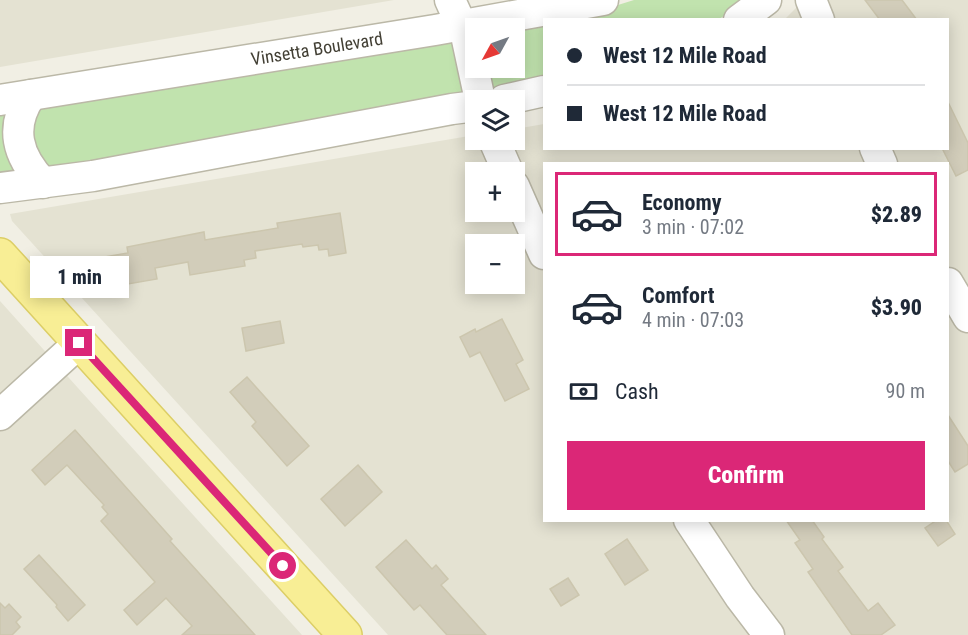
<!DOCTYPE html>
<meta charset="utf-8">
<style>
:root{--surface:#fff;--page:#f6f6f7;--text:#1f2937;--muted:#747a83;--line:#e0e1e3;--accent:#db2777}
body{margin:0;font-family:"Roboto Condensed",sans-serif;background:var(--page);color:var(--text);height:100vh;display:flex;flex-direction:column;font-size:22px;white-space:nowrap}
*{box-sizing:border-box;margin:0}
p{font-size:20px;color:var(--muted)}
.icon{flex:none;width:33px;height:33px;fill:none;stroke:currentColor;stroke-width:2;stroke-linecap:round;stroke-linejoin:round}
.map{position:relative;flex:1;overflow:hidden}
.side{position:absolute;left:543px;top:162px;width:406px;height:360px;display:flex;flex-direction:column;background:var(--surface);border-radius:0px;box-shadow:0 3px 15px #0003}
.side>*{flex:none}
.top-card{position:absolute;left:543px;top:18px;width:406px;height:132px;border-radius:0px;box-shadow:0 3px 15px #0003;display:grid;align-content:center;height:132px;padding:0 24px;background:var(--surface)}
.needle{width:39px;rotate:230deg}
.tools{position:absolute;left:465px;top:18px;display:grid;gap:12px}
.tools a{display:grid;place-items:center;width:60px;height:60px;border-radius:0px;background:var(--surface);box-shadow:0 3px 15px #0003;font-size:30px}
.end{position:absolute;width:27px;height:27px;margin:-14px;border:8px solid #db2777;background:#fff;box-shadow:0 0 0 3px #fff}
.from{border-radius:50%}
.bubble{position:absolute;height:42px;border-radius:0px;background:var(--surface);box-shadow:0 3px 15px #0003;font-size:20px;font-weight:800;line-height:42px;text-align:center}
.top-card b{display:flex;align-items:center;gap:21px;height:57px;font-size:22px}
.top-card b+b{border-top:2px solid var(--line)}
.top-card i{width:15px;height:15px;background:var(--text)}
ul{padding:10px 0 0;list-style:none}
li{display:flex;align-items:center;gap:18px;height:84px;margin:0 12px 9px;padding:0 12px;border:3px solid transparent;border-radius:0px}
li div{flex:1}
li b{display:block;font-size:22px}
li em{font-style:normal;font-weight:800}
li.on{border-color:var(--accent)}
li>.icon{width:54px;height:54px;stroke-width:1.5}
.pay{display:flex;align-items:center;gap:15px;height:66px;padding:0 24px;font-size:22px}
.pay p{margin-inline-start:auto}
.cta{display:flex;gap:12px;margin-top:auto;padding:12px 24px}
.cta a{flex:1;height:69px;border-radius:0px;background:var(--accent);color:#fff;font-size:24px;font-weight:800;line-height:69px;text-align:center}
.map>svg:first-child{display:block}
</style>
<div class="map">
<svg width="968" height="635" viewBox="0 0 968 635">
<rect width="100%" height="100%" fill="#f1efe4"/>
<g fill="#e4e2d2" fill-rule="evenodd">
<polygon points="0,0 394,0 0,67"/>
<path d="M804 0H968V635H388L12 221 10 214 475 135 476 140H514L515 129 544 124V148H948V20L785 19ZM544 164H948V520H544ZM476 172H514V212H476ZM476 244H514V284H476Z"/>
<polygon points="0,301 78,388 302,635 0,635"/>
</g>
<g fill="#c1e3ae">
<polygon points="634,0 750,0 719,19 544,20 544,80 505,90 491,91 484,84 481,68 514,68 514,28 486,28 605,9"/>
<polygon points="457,36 465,94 64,170 51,167 39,161 27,127 42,105"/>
<polygon points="10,111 19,170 0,176 0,112"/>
</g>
<g fill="#d2cdba" stroke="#ccc6ae" stroke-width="1.5">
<polygon points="865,0 902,0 917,20 880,20"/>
<polygon points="948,102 968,143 968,170 956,176 942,148 948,148"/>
<polygon points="340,213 346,253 329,256 328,249 319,250 318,245 303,247 302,244 255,251 256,258 244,260 245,266 190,275 188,262 155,268 157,279 128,284 126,274 108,277 104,257 128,253 127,247 204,232 205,240 278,228 277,223"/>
<polygon points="502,319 523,360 516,364 529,389 505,401 480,352 470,357 460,337 475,329 476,332"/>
<polygon points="280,321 284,343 246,351 242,328"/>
<polygon points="247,377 309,446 287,466 252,426 256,422 230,392"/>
<polygon points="948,415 968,446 968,464 955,472 948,461"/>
<polygon points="75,430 172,539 170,541 255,635 182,635 192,626 166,598 137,625 124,610 155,582 101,521 108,514 102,507 104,505 67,465 45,485 32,470"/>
<polygon points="358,465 382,492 345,526 321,499"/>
<polygon points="786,520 812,520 824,537 822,539 843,567 838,571 868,611 878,603 895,625 881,635 852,635 808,572 813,569 795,543 800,540"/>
<polygon points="937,520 946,520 955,534 938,546 925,528"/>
<polygon points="627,539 648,570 625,585 605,554"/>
<polygon points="406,540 432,569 436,565 448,579 441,585 486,635 447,635 420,605 414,610 376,567"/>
<polygon points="39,555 85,605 68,621 56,607 57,605 24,569"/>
<polygon points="568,578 579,595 561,606 550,589"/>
<polygon points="0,603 5,608 9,604 21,617 16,622 20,627 12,635 0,635"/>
</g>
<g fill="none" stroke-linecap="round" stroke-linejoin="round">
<defs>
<g id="minor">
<polyline points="450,0 466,35 480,100"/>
<polyline points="811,0 819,20"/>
<polyline points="739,20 766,0"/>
<path d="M31 95C9 127 17 156 43 183"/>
<path id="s1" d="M0 100 435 30 603 0"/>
<polyline points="504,100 544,91"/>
<polyline points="494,140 508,172"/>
<polyline points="875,148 882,164"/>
<polyline points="514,186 544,254"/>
<polyline points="0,188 93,176 452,109 476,106"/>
<polyline points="948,283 968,317"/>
<polyline points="0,415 79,343"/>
<polyline points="689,520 740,597 769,635"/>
</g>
<polyline id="major" points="0,255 345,635"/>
</defs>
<use href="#minor" stroke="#bbb8a7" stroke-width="33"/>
<use href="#major" stroke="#dcce66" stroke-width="36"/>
<use href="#minor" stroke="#fff" stroke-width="30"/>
<use href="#major" stroke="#f8ee95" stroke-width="33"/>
</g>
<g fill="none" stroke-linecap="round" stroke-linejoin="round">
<polyline stroke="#db2777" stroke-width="8" points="79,343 283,566"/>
</g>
<g text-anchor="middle" stroke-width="4.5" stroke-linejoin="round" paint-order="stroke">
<g font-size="18" fill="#423f34" stroke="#fff">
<text dy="6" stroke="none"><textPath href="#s1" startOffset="321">Vinsetta Boulevard</textPath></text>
</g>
</g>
</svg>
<div class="tools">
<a><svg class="needle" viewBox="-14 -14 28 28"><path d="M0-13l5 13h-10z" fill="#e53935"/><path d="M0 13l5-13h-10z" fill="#747a83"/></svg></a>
<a><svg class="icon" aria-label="layers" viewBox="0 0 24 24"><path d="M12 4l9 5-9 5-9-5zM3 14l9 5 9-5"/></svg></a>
<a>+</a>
<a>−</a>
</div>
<i class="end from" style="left:283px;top:566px"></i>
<i class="end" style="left:79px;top:343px"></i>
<div class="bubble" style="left:30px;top:256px;width:99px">1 min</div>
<div class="top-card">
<b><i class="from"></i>West 12 Mile Road</b>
<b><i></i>West 12 Mile Road</b>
</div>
<section class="side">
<ul>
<li class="on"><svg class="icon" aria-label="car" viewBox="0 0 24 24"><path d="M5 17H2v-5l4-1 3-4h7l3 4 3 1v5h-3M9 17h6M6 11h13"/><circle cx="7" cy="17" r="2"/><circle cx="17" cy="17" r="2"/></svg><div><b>Economy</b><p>3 min · 07:02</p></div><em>$2.89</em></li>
<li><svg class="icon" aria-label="car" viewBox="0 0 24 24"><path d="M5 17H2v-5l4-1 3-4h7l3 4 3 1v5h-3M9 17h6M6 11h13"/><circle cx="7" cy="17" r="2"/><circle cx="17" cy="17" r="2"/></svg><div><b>Comfort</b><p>4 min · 07:03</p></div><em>$3.90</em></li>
</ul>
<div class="pay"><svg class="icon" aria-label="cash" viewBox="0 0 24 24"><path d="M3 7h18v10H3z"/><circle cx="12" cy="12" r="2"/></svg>Cash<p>90 m</p></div>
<div class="cta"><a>Confirm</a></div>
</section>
</div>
